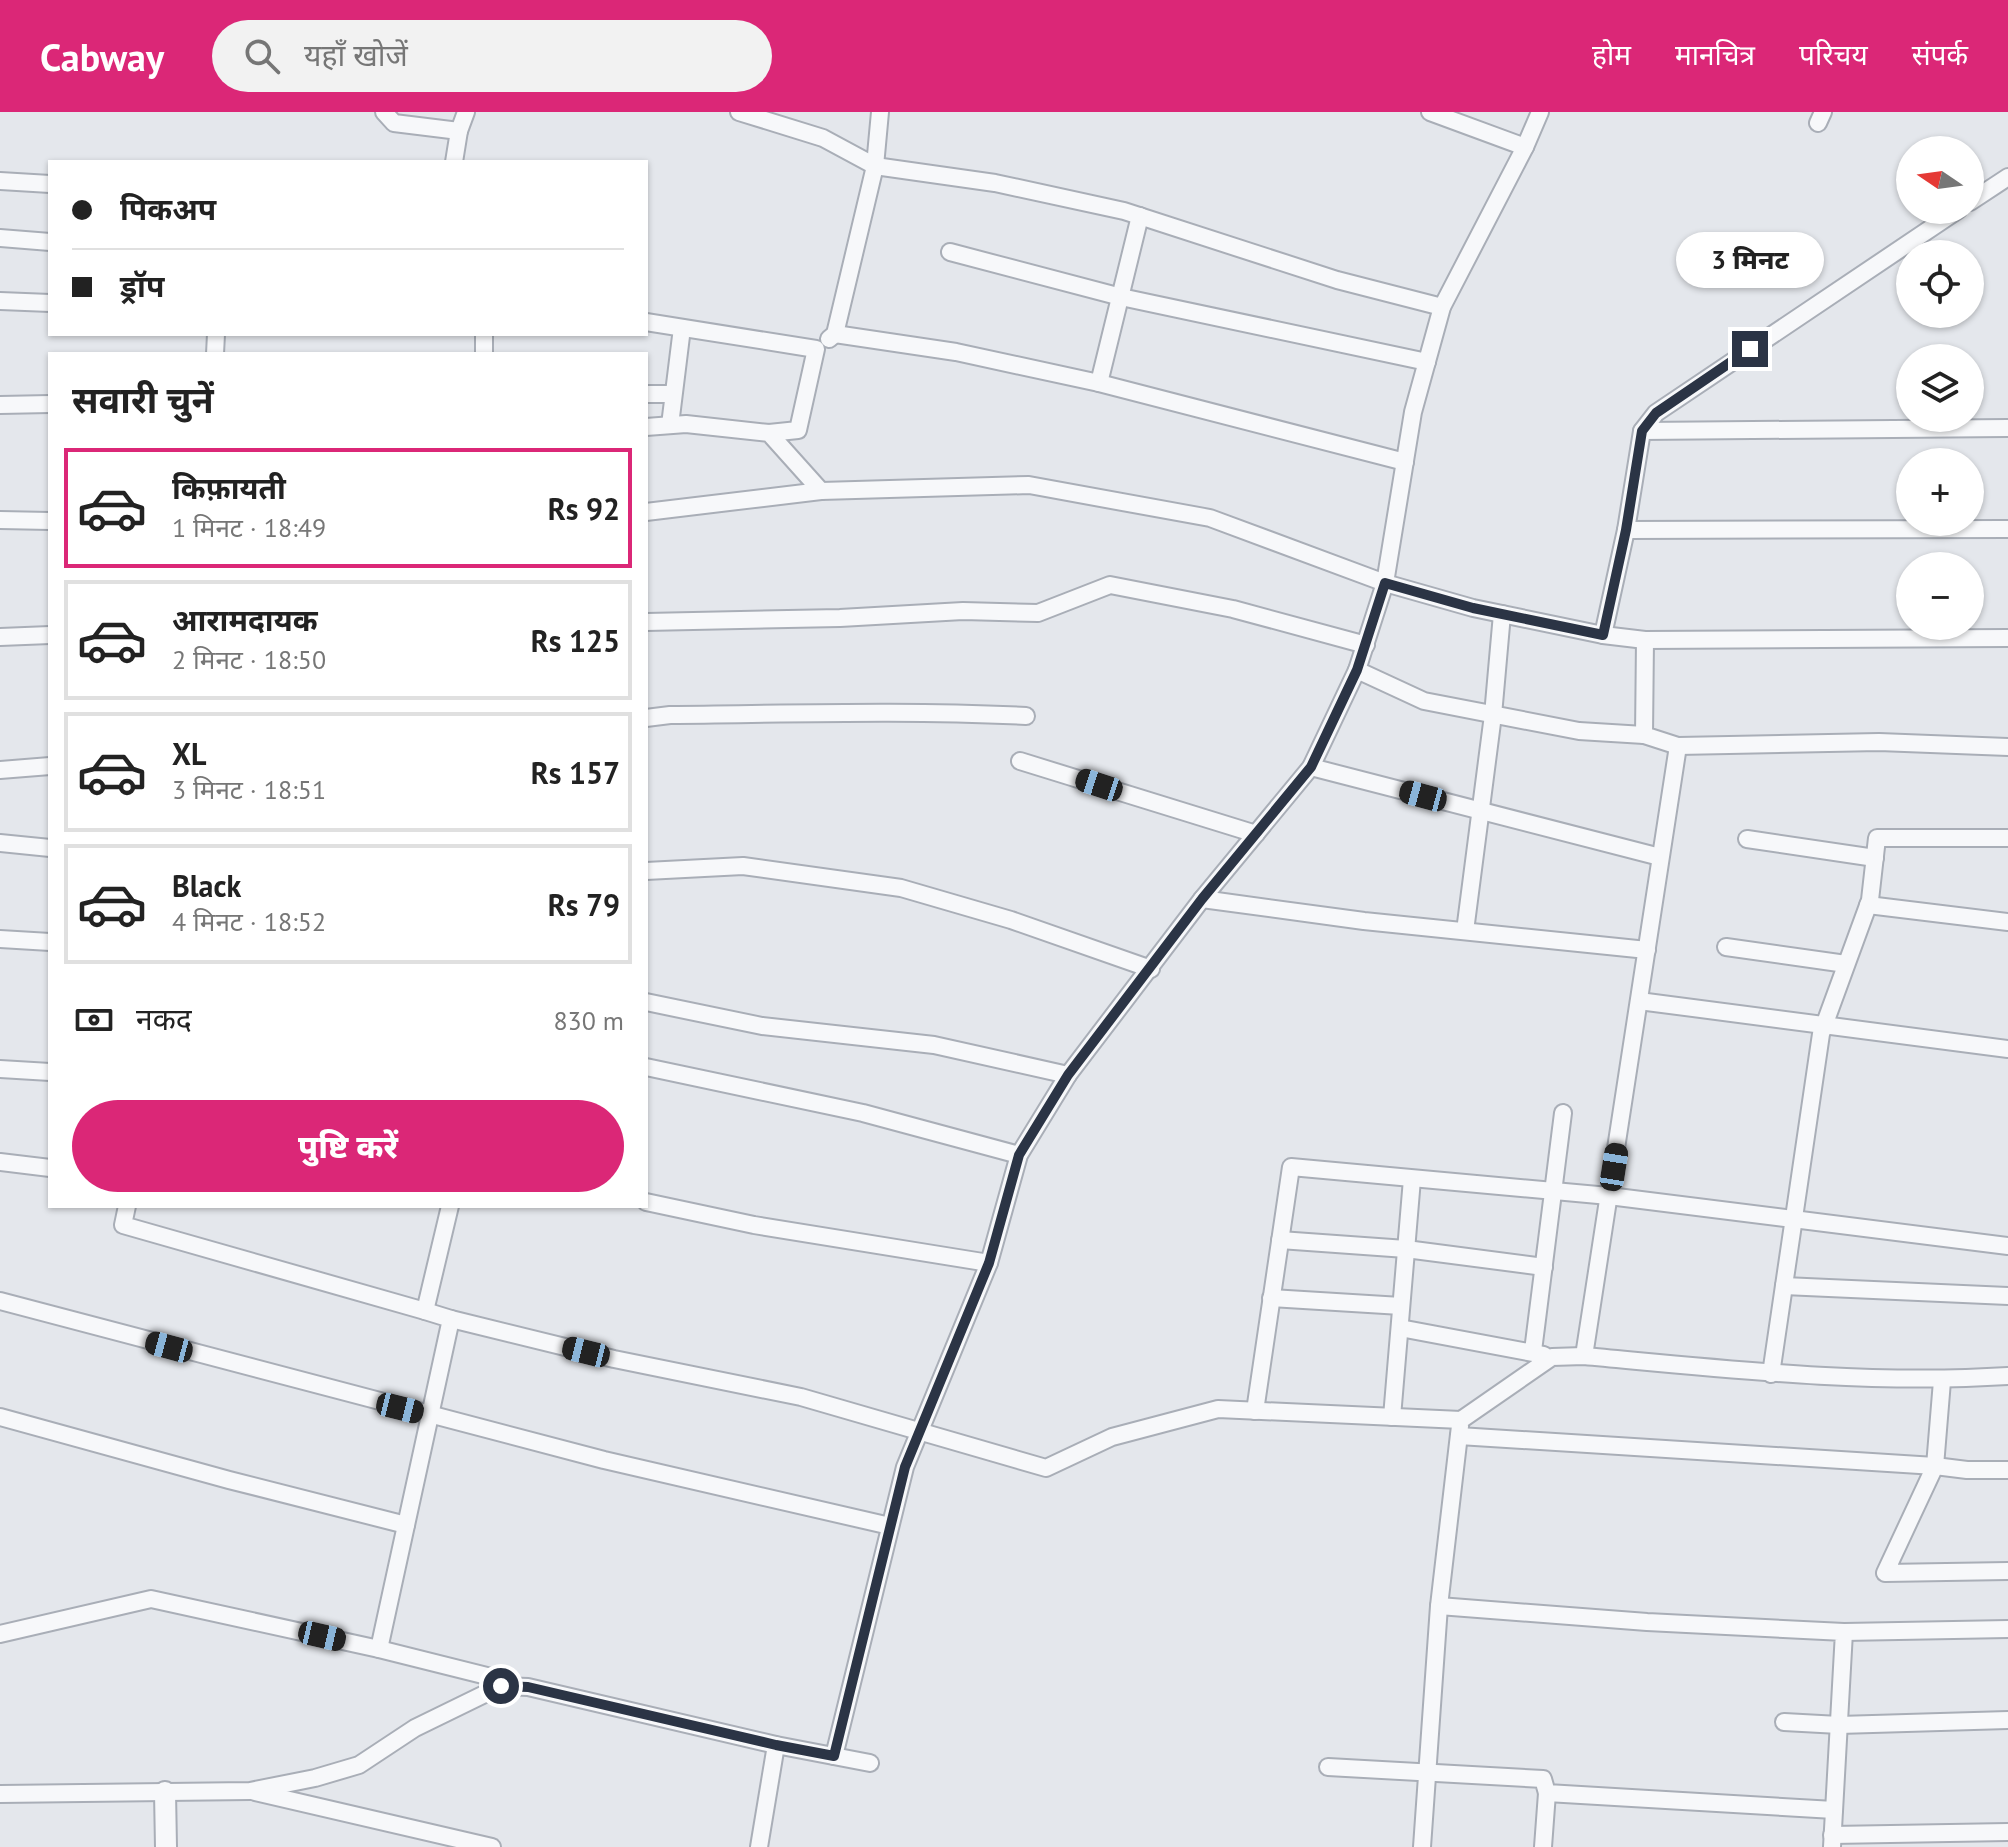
<!DOCTYPE html>
<html lang="hi">
<meta charset="utf-8">
<style>
:root{--surface:#fff;--page:#f2f2f2;--text:#222;--muted:#767676;--line:#e0e0e0;--accent:#db2777}
body{margin:0;font-family:"PT Sans","Noto Sans Devanagari",sans-serif;background:var(--page);color:var(--text);height:100vh;display:flex;flex-direction:column;font-size:30px;white-space:nowrap}
*{box-sizing:border-box;margin:0}
p{font-size:26px;color:var(--muted)}
.icon{flex:none;width:44px;height:44px;fill:none;stroke:currentColor;stroke-width:2;stroke-linecap:round;stroke-linejoin:round}
.map{position:relative;flex:1;overflow:hidden}
.panel{position:absolute;left:48px;top:240px;width:600px;height:856px;display:flex;flex-direction:column;background:var(--surface);border-radius:0px;box-shadow:0 2px 6px #0004}
.panel>*{flex:none}
.top-card{position:absolute;left:48px;top:48px;width:600px;height:176px;border-radius:0px;box-shadow:0 2px 6px #0004;display:grid;align-content:center;height:176px;padding:0 24px;background:var(--surface)}
.needle{width:52px;rotate:283deg}
.fabs{position:absolute;left:1896px;top:24px;display:grid;gap:16px}
.fabs a{display:grid;place-items:center;width:88px;height:88px;border-radius:50%;background:var(--surface);box-shadow:0 2px 6px #0004;font-size:40px}
.end{position:absolute;width:36px;height:36px;margin:-18px;border:10px solid #2b3445;background:#fff;box-shadow:0 0 0 4px #fff}
.from{border-radius:50%}
.bubble{position:absolute;height:56px;border-radius:28px;background:var(--surface);box-shadow:0 2px 6px #0004;font-size:26px;font-weight:800;line-height:56px;text-align:center}
.car{position:absolute;width:24px;height:48px;margin:-24px -12px;border-radius:10px;box-shadow:0 0 6px 2px #0007;background:linear-gradient(#222 24%,#8ab4d8 0 40%,#222 0 76%,#8ab4d8 0 86%,#222 0)}
.top-card b{display:flex;align-items:center;gap:28px;height:76px;font-size:30px}
.top-card b+b{border-top:2px solid var(--line)}
.top-card i{width:20px;height:20px;background:var(--text)}
ul{padding:0;list-style:none}
li{display:flex;align-items:center;gap:24px;height:120px;margin:0 16px 12px;padding:0 8px;border:4px solid var(--line);border-radius:0px}
li div{flex:1}
li b{display:block;font-size:30px}
li em{font-style:normal;font-weight:800}
li.active{border-color:var(--accent)}
li>.icon{width:72px;height:72px;stroke-width:1.5}
h2{padding:0 24px;font-size:36px;line-height:96px}
.pay{display:flex;align-items:center;gap:20px;height:88px;padding:0 24px;font-size:30px}
.pay p{margin-inline-start:auto}
.action{display:flex;gap:16px;margin-top:auto;padding:16px 24px}
.action a{flex:1;height:92px;border-radius:48px;background:var(--accent);color:#fff;font-size:32px;font-weight:800;line-height:92px;text-align:center}
header{display:flex;align-items:center;gap:48px;box-sizing:border-box;height:112px;padding:0 40px;background:var(--accent);color:#fff}
header strong{font-size:38px}
nav{display:flex;gap:44px;margin-inline-start:auto;font-size:28px}
.search{width:560px;height:72px;background:var(--page);display:flex;align-items:center;gap:20px;box-sizing:border-box;padding:0 28px;border-radius:44px;color:var(--muted);font-size:30px}
.map>svg:first-child{display:block}
</style>
<header>
<strong>Cabway</strong>
<div class="search"><svg class="icon" aria-label="search" viewBox="0 0 24 24"><circle cx="10" cy="10" r="6"/><path d="M15 15l6 6"/></svg>यहाँ खोजें</div>
<nav><a>होम</a><a>मानचित्र</a><a>परिचय</a><a>संपर्क</a></nav>
</header>
<div class="map">
<svg width="2008" height="1735" viewBox="0 0 2008 1735">
<rect width="100%" height="100%" fill="#e4e7ec"/>
<g fill="none" stroke-linecap="round" stroke-linejoin="round">
<defs>
<g id="minor">
<polyline points="384,0 394,11 459,19 454,50"/>
<polyline points="739,0 823,26 875,54 995,71 1124,99 1337,168 1442,195"/>
<polyline points="1430,0 1525,35"/>
<polyline points="1818,11 1823,0"/>
<polyline points="459,19 466,0"/>
<polyline points="0,69 50,72"/>
<polyline points="1970,90 2008,65"/>
<polyline points="0,126 50,130"/>
<polyline points="950,140 1121,185 1427,250"/>
<polyline points="0,189 50,191"/>
<polyline points="646,210 816,237 798,318 769,321"/>
<polyline points="484,222 484,242"/>
<polyline points="835,222 956,240 1099,271 1405,350"/>
<polyline points="829,227 835,222 875,54 880,0"/>
<polyline points="215,242 216,222"/>
<polyline points="1099,271 1140,104"/>
<polyline points="646,282 673,282"/>
<polyline points="0,293 50,292"/>
<polyline points="670,313 682,216"/>
<polyline points="646,315 686,312 769,321 821,379"/>
<polyline points="1642,319 1656,301 1958,98"/>
<polyline points="646,400 821,379 1029,373 1210,406 1385,471 1473,496 1603,523 1645,528 2008,526"/>
<polyline points="0,408 50,409"/>
<polyline points="1626,418 2008,417"/>
<polyline points="646,510 840,506 963,499 1038,501 1110,473 1233,497 1366,533"/>
<polyline points="1603,523 1626,418 1642,319 2008,316"/>
<polyline points="0,525 50,523"/>
<polyline points="1357,558 1424,589 1579,619 1644,623"/>
<path d="M646 606 670 603C788 602 907 598 1026 604"/>
<polyline points="1678,634 1879,630 2008,635"/>
<polyline points="1020,649 1256,722"/>
<polyline points="1311,655 1660,745"/>
<polyline points="0,658 50,654"/>
<polyline points="1747,727 1875,746"/>
<polyline points="0,731 50,736"/>
<polyline points="646,759 743,754 901,776 1011,808 1151,857"/>
<polyline points="1202,787 1364,809 1647,838"/>
<polyline points="1868,793 2008,810"/>
<polyline points="1465,819 1493,603 1502,502"/>
<polyline points="0,827 50,830"/>
<polyline points="1726,835 1846,852"/>
<polyline points="1639,889 2008,937"/>
<polyline points="646,890 762,914 934,933 1068,963"/>
<polyline points="646,955 863,1001 1019,1043"/>
<polyline points="0,957 50,960"/>
<polyline points="0,1050 50,1056"/>
<polyline points="646,1090 754,1113 989,1151"/>
<polyline points="127,1094 123,1113 425,1199"/>
<polyline points="1280,1128 1406,1137 1544,1155"/>
<polyline points="1784,1174 2008,1184"/>
<polyline points="1271,1186 1401,1194"/>
<polyline points="0,1189 604,1348 890,1414"/>
<path d="M451 1207 614 1247 801 1285 1046 1356 1112 1325 1218 1297 1461 1308 1552 1245 1584 1244C1726 1257 1866 1273 2008 1264"/>
<polyline points="1400,1216 1544,1243"/>
<polyline points="1533,1239 1563,1001"/>
<polyline points="1584,1244 1678,634 1644,623 1645,528"/>
<polyline points="1771,1262 1821,922 1870,788 1877,726 2008,726"/>
<polyline points="1942,1269 1935,1354 1885,1461 2008,1459"/>
<polyline points="1255,1299 1291,1055 1609,1084 2008,1134"/>
<polyline points="0,1305 229,1368 406,1413"/>
<polyline points="1392,1305 1412,1067"/>
<polyline points="1459,1324 1935,1354 1967,1358 2008,1358"/>
<polyline points="1439,1494 1647,1510 1844,1520 1832,1735"/>
<polyline points="1844,1520 2008,1517"/>
<polyline points="0,1522 151,1487 379,1537 511,1570"/>
<polyline points="379,1537 451,1207 425,1199 450,1094"/>
<polyline points="1784,1610 1839,1613 2008,1608"/>
<polyline points="834,1644 905,1355 989,1151 1019,1043 1068,963 1202,787 1311,655 1357,558 1385,471 1413,300 1442,195 1525,35 1540,0"/>
<polyline points="1328,1655 1543,1667 1547,1681 1834,1698"/>
<polyline points="255,1680 492,1735"/>
<polyline points="0,1682 250,1679 315,1666 359,1653 415,1616 501,1574 528,1575 776,1633 870,1651"/>
<polyline points="1832,1723 2008,1720"/>
<polyline points="759,1735 776,1633"/>
<polyline points="1422,1735 1439,1494 1460,1314"/>
<polyline points="1543,1735 1547,1681"/>
</g>
<polyline id="tertiary" points="165,1680 166,1735"/>
</defs>
<use href="#minor" stroke="#a9aeb7" stroke-width="20"/>
<use href="#tertiary" stroke="#a9aeb7" stroke-width="24"/>
<use href="#minor" stroke="#f7f8fa" stroke-width="16"/>
<use href="#tertiary" stroke="#f7f8fa" stroke-width="20"/>
</g>
<g fill="none" stroke-linecap="round" stroke-linejoin="round">
<polyline stroke="#2b3445" stroke-width="10" points="501,1574 528,1575 776,1633 834,1644 905,1355 989,1151 1019,1043 1068,963 1202,787 1311,655 1357,558 1385,471 1473,496 1603,523 1626,418 1642,319 1656,301 1750,237"/>
</g>
</svg>
<div class="fabs">
<a><svg class="needle" viewBox="-14 -14 28 28"><path d="M0-13l5 13h-10z" fill="#e53935"/><path d="M0 13l5-13h-10z" fill="#767676"/></svg></a>
<a><svg class="icon" aria-label="locate" viewBox="0 0 24 24"><circle cx="12" cy="12" r="6"/><path d="M12 2v4M12 18v4M2 12h4M18 12h4"/></svg></a>
<a><svg class="icon" aria-label="layers" viewBox="0 0 24 24"><path d="M12 4l9 5-9 5-9-5zM3 14l9 5 9-5"/></svg></a>
<a>+</a>
<a>−</a>
</div>
<i class="end from" style="left:501px;top:1574px"></i>
<i class="end" style="left:1750px;top:237px"></i>
<div class="bubble" style="left:1676px;top:120px;width:148px">3 मिनट</div>
<i class="car" style="left:1099px;top:673px;rotate:288deg"></i>
<i class="car" style="left:1423px;top:684px;rotate:285deg"></i>
<i class="car" style="left:1614px;top:1055px;rotate:9deg"></i>
<i class="car" style="left:169px;top:1235px;rotate:285deg"></i>
<i class="car" style="left:586px;top:1240px;rotate:284deg"></i>
<i class="car" style="left:400px;top:1296px;rotate:104deg"></i>
<i class="car" style="left:322px;top:1524px;rotate:103deg"></i>
<div class="top-card">
<b><i class="from"></i>पिकअप</b>
<b><i></i>ड्रॉप</b>
</div>
<section class="panel">
<h2>सवारी चुनें</h2>
<ul>
<li class="active"><svg class="icon" aria-label="car" viewBox="0 0 24 24"><path d="M5 17H2v-5l4-1 3-4h7l3 4 3 1v5h-3M9 17h6M6 11h13"/><circle cx="7" cy="17" r="2"/><circle cx="17" cy="17" r="2"/></svg><div><b>किफ़ायती</b><p>1 मिनट · 18:49</p></div><em>Rs 92</em></li>
<li><svg class="icon" aria-label="car" viewBox="0 0 24 24"><path d="M5 17H2v-5l4-1 3-4h7l3 4 3 1v5h-3M9 17h6M6 11h13"/><circle cx="7" cy="17" r="2"/><circle cx="17" cy="17" r="2"/></svg><div><b>आरामदायक</b><p>2 मिनट · 18:50</p></div><em>Rs 125</em></li>
<li><svg class="icon" aria-label="car" viewBox="0 0 24 24"><path d="M5 17H2v-5l4-1 3-4h7l3 4 3 1v5h-3M9 17h6M6 11h13"/><circle cx="7" cy="17" r="2"/><circle cx="17" cy="17" r="2"/></svg><div><b>XL</b><p>3 मिनट · 18:51</p></div><em>Rs 157</em></li>
<li><svg class="icon" aria-label="car" viewBox="0 0 24 24"><path d="M5 17H2v-5l4-1 3-4h7l3 4 3 1v5h-3M9 17h6M6 11h13"/><circle cx="7" cy="17" r="2"/><circle cx="17" cy="17" r="2"/></svg><div><b>Black</b><p>4 मिनट · 18:52</p></div><em>Rs 79</em></li>
</ul>
<div class="pay"><svg class="icon" aria-label="cash" viewBox="0 0 24 24"><path d="M3 7h18v10H3z"/><circle cx="12" cy="12" r="2"/></svg>नकद<p>830 m</p></div>
<div class="action"><a>पुष्टि करें</a></div>
</section>
</div>
